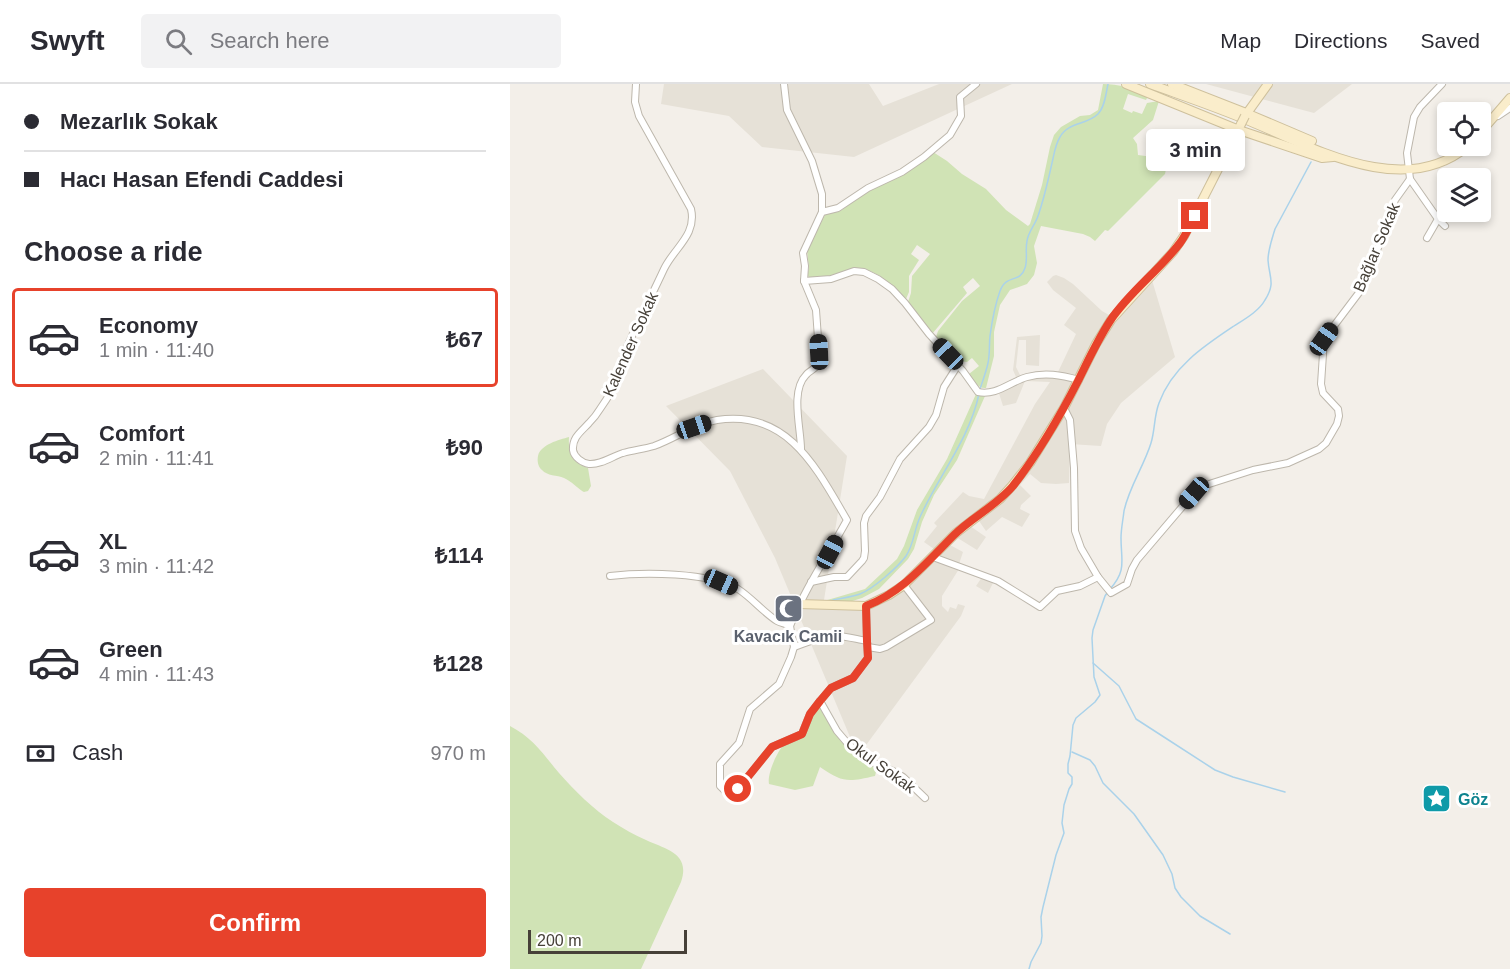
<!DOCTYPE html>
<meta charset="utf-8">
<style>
:root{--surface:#fff;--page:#f2f2f3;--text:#2b2b33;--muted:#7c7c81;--line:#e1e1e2;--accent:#e7422b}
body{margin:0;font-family:Arial,sans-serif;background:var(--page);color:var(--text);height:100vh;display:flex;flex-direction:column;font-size:22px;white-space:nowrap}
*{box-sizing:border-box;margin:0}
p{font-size:20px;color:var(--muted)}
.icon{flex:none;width:33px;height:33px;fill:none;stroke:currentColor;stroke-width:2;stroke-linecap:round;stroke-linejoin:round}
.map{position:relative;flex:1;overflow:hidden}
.side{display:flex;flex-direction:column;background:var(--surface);width:510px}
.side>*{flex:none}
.hud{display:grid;align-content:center;height:132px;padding:0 24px;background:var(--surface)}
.buttons{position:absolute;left:927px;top:18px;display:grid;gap:12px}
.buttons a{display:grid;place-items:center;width:54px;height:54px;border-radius:6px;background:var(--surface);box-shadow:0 3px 9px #0003;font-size:30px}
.scale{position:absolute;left:18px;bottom:15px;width:159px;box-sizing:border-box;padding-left:6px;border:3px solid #464038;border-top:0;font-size:16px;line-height:21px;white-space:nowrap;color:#464038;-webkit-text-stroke:4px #fff;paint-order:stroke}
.end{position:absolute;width:27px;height:27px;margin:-14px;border:8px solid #e7422b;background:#fff;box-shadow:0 0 0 3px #fff}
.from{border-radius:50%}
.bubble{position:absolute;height:42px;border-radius:6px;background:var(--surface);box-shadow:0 3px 9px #0003;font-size:20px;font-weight:800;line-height:42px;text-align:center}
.car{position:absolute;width:18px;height:36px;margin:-18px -9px;border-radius:8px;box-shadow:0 0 4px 2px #0007;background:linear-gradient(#222 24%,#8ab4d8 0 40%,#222 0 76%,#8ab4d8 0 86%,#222 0)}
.hud b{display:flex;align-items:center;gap:21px;height:57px;font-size:22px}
.hud b+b{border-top:2px solid var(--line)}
.hud i{width:15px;height:15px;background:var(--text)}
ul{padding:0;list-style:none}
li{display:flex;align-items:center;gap:18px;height:99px;margin:0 12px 9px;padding:0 12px;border:3px solid transparent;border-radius:6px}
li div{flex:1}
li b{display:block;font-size:22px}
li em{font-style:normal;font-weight:800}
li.active{border-color:var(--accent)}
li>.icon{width:54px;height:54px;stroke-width:1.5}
h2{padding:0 24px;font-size:27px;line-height:72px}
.pay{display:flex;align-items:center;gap:15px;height:66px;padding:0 24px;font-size:22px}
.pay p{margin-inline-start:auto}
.button{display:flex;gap:12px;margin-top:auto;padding:12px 24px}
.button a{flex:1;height:69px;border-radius:6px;background:var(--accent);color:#fff;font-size:24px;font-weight:800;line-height:69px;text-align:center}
header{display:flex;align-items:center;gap:36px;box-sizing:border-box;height:84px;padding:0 30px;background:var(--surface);border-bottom:2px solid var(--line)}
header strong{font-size:28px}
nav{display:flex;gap:33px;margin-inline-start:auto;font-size:21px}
.search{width:420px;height:54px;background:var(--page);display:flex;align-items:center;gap:15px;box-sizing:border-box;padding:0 21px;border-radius:6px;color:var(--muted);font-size:22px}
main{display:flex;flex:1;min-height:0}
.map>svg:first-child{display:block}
</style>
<header>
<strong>Swyft</strong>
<div class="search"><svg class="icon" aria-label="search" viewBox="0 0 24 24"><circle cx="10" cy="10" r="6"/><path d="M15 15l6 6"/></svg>Search here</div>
<nav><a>Map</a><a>Directions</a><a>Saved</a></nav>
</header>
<main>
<section class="side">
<div class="hud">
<b><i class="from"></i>Mezarlık Sokak</b>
<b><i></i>Hacı Hasan Efendi Caddesi</b>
</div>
<h2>Choose a ride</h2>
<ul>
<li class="active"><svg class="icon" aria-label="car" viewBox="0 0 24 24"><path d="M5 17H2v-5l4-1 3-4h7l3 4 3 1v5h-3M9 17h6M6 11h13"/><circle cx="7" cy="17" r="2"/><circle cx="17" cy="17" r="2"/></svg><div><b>Economy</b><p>1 min · 11:40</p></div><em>₺67</em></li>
<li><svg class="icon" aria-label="car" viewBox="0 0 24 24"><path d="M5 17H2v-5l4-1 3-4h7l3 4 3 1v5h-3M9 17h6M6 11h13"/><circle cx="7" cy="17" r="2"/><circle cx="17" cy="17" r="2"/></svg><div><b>Comfort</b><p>2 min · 11:41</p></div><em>₺90</em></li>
<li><svg class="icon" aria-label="car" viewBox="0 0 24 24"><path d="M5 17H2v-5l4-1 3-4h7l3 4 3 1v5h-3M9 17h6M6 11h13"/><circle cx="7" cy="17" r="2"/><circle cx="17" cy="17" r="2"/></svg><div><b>XL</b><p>3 min · 11:42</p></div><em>₺114</em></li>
<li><svg class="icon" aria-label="car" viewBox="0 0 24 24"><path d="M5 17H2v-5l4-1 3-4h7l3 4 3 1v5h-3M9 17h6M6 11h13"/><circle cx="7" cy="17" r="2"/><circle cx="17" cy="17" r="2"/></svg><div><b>Green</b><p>4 min · 11:43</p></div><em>₺128</em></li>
</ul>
<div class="pay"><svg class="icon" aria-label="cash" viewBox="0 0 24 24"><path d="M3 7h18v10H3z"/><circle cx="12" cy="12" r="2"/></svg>Cash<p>970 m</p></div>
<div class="button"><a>Confirm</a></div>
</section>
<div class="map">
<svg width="1000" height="885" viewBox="0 0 1000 885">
<rect width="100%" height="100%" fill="#f3efe9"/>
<g fill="#e6e1d7">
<polygon points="154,0 359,0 373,22 429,0 502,0 344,73 252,63 219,32 151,20"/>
<polygon points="696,0 842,0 804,29"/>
<polygon points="639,186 665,273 611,319 597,340 591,362 560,360 559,399 546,400 531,399 520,390 510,401 521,412 511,421 510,425 520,430 512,443 492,433 476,447 469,437 460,442 476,453 467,466 446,453 440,461 453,468 449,480 486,493 478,509 466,502 472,493 449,485 432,512 432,522 438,528 440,523 446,525 448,520 455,522 451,532 348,672 265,474 220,387 156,322 253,285 337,372 314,516 354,519 386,504 424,465 414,458 427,442 424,439 453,408 459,412 474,415 525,320 540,298 515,297 506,319 493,322 487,303 506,293 503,286 507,253 530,251 529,282 516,281 516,256 509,256 506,283 510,291 529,287 548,288 566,250 554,241 566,224 543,206 537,198 543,192 546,191 554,194 563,200 592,227 599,231"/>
</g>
<g fill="#d0e3b5">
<path d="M593 0C608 0 624 5 639 10L636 16 618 10 613 25 622 29 623 27 632 30 637 19 649 17 643 36 623 54 627 60 628 71 658 75 655 90 598 147 595 146 585 157 580 153 573 150 531 142 524 162 527 179 524 191 517 200 500 206 490 221 484 248V272L476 304C468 305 464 297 459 290L469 282 462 274 457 278 450 277 426 253 428 247 452 217 470 202 463 194 453 203 457 209 422 250 398 218 401 209 402 192 420 170 407 161 401 170 409 176 399 192V208L396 215C385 204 370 188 353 185 335 182 315 201 297 192L299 184 297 166 315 131 318 129 332 126 348 113 423 68 437 77 452 90 476 105 496 126 518 142 520 140 532 101 540 63 544 51 551 43 570 32 580 31 588 26Z"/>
<polygon points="466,310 475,312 447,376 424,411 412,438 404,465 398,475 369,505 352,514 336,519 314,517 355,505 387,475 394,462 407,426 437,375"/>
<path d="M59 353C58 368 63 379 78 384L81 402 78 407C77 407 75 408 74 408 71 407 60 396 54 394 47 391 37 392 32 386 28 383 27 377 28 372 31 360 49 356 59 353Z"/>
<path d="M310 620 326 647 356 677 367 684 365 692C338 698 333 699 310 683L303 702 285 706 259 700C257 691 266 670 272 663 276 657 287 654 294 651L302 632Z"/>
<path d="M0 642C23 654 33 670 49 689 65 707 83 725 103 738 114 745 124 751 136 756 155 765 181 769 171 798L131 885H0Z"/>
</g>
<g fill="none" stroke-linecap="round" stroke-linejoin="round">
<g stroke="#aad2ea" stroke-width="1.5">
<path d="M470 305C473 296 476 288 478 279 480 270 479 261 480 252 482 237 485 221 490 207 497 189 510 200 515 184 518 175 515 166 517 157 518 148 525 141 528 132 534 115 538 97 542 79 544 71 545 61 550 53 558 38 577 41 588 30 595 23 596 9 598 0"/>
<path d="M600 505C617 486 611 477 611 454 611 445 613 436 614 427 619 403 634 382 641 359 645 346 644 332 649 319 662 283 694 262 724 242 735 235 749 227 755 216 766 199 759 193 758 176 758 166 762 155 765 145L801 78"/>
<path d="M323 516C332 514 342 513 350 510 363 505 388 483 396 472 404 460 404 446 410 433 429 391 459 356 469 310"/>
<polyline points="583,579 609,602 626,635 657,655 705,686 723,693 775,708"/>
<polyline points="562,668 580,676 585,682 593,699 624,730 653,771 662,790 665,804 671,813 690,832 720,850"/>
<polyline points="519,885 521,878 531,859 532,852 531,833 533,823 546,771 554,749 552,739 554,721 559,705 562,700 562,693 558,689 558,680 560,672 563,641 566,634 585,618 590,611 584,593 582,554 583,546 595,512 597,509"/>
</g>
<defs>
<g id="street">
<path d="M126 0 125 18 129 32 181 125C187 151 164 164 154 185 142 211 129 236 117 263 113 273 111 283 108 293 104 305 97 315 90 325 87 330 83 335 79 339 72 347 62 353 63 366 64 373 72 379 79 380 91 381 103 372 113 369 124 366 134 365 144 362 166 354 184 340 207 336 278 325 307 385 337 436 318 471 295 504 280 542"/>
<polyline points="274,0 277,26 302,77 312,110 312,128"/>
<polyline points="988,32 1000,24"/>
<polyline points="900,95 928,135 935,142"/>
<polyline points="917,154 928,135"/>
<path d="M294 197 321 195 344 187 354 188 368 195 382 205 395 219 419 250 453 287 468 308C486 312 500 298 517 293 535 288 551 291 569 296"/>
<polyline points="554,324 560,336 564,384 565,447 571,464 588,493 601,509 617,500 622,485 627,476 684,409 696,401 743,386 778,379 809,365 816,359 827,340 829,332 828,325 813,309 811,300 814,255 851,206 859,189 885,116 900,95 897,69 904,33 910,23 932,0"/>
<path d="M291 365C291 345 280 307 296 291 299 287 303 286 307 282L309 268 306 226 294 197 295 182 293 169 312 128 328 124 358 104 392 88 414 73 440 51 451 32 450 13 466 0"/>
<polyline points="423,473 488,497 530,523 547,507 570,502 588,493"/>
<path d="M100 492C133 488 199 488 228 505 242 514 253 528 267 537 271 539 276 540 280 542"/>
<polyline points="301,498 324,493 337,493 352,477 354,474 355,467 354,439 356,432 370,413 390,375 419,343 426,331 434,303 448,281"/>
<polyline points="280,542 284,563 281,573 269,600 240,625 229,659 210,680 210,702 217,709 220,709 228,705 262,663 292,650 300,630 310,617 321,604 343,594 358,574 357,557 356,522"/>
<path d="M284 563C296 559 309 553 322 552 334 551 345 555 357 557"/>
<polyline points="358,563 370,565 376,563 421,536 394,501"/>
<polyline points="310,617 327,647 339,661 360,677 385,688 393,693 415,714"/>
</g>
<g id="secondary">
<polyline points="616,0 729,46 812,74 823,73"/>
<path d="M640 0C673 12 706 23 739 37 804 64 894 116 958 62"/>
<polyline points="662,0 736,29 802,57"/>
<polyline points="735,32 758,0"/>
<polyline points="970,49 1000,14"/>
<polyline points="289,520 356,522 379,511 394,501 446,449 490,415 501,403 520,379 554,324 586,260 601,236 663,168 674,152 731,40"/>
</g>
</defs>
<use href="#street" stroke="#bdb7ac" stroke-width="8"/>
<use href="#secondary" stroke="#cec09c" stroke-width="10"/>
<use href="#street" stroke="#fff" stroke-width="6"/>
<use href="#secondary" stroke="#faedcb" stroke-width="8"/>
<defs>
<polyline id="secondary-bridge" points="731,40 735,32"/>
</defs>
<use href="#secondary-bridge" stroke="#cec09c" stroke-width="10" stroke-linecap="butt"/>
<use href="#secondary-bridge" stroke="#faedcb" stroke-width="8"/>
</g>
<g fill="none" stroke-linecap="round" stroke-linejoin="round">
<path stroke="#e7422b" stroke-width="8" d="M228 705 262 663 292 650 300 630 310 617 321 604 343 594 358 574 357 557 356 522C393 508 417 478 444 451 462 433 486 422 503 402 528 370 549 334 568 297 578 277 587 257 600 237 619 208 649 187 670 159 676 151 680 141 685 132"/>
</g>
<defs>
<symbol id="mosque-square" viewBox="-11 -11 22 22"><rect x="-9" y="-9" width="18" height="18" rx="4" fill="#6b7280" stroke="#fff"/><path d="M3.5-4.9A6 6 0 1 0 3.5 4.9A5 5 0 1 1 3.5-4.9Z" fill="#fff"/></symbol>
<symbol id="sight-square" viewBox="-11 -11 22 22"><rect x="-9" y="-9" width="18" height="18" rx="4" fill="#0f9aa8" stroke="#fff"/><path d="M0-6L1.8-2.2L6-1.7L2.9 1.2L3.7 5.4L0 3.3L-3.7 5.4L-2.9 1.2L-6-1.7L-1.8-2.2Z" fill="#fff"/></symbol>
</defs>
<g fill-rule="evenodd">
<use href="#mosque-square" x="262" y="508" width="33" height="33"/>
<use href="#sight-square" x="910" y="698" width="33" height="33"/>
</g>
<g text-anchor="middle" stroke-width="6" stroke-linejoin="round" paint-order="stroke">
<g font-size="16" fill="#464038" stroke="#fff">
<text transform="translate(866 163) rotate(-67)" y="6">Bağlar Sokak</text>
<text transform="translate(120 260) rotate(-66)" y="6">Kalender Sokak</text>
<text transform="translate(371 681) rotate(36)" y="6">Okul Sokak</text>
</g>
<g font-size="16" font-weight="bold" fill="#5b616d" stroke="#fff">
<text x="278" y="558">Kavacık Camii</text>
</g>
<g font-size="16" font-weight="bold" fill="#0d838f" stroke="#fff" text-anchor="start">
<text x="948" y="721">Göz</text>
</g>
</g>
</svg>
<div class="buttons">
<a><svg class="icon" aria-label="locate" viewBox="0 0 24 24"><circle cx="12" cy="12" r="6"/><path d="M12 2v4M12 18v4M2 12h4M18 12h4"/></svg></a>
<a><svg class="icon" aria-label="layers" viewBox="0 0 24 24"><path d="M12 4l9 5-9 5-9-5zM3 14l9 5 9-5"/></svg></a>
</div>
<div class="scale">200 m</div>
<i class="end from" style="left:228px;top:705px"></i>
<i class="end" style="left:685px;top:132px"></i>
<div class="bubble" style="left:636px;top:45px;width:99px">3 min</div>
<i class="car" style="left:814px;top:255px;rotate:35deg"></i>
<i class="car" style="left:309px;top:268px;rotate:357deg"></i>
<i class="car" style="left:438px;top:270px;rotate:316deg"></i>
<i class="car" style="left:184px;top:343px;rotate:71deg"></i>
<i class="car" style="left:684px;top:409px;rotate:221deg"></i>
<i class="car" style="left:320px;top:468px;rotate:28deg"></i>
<i class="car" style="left:211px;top:498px;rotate:114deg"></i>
</div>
</main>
